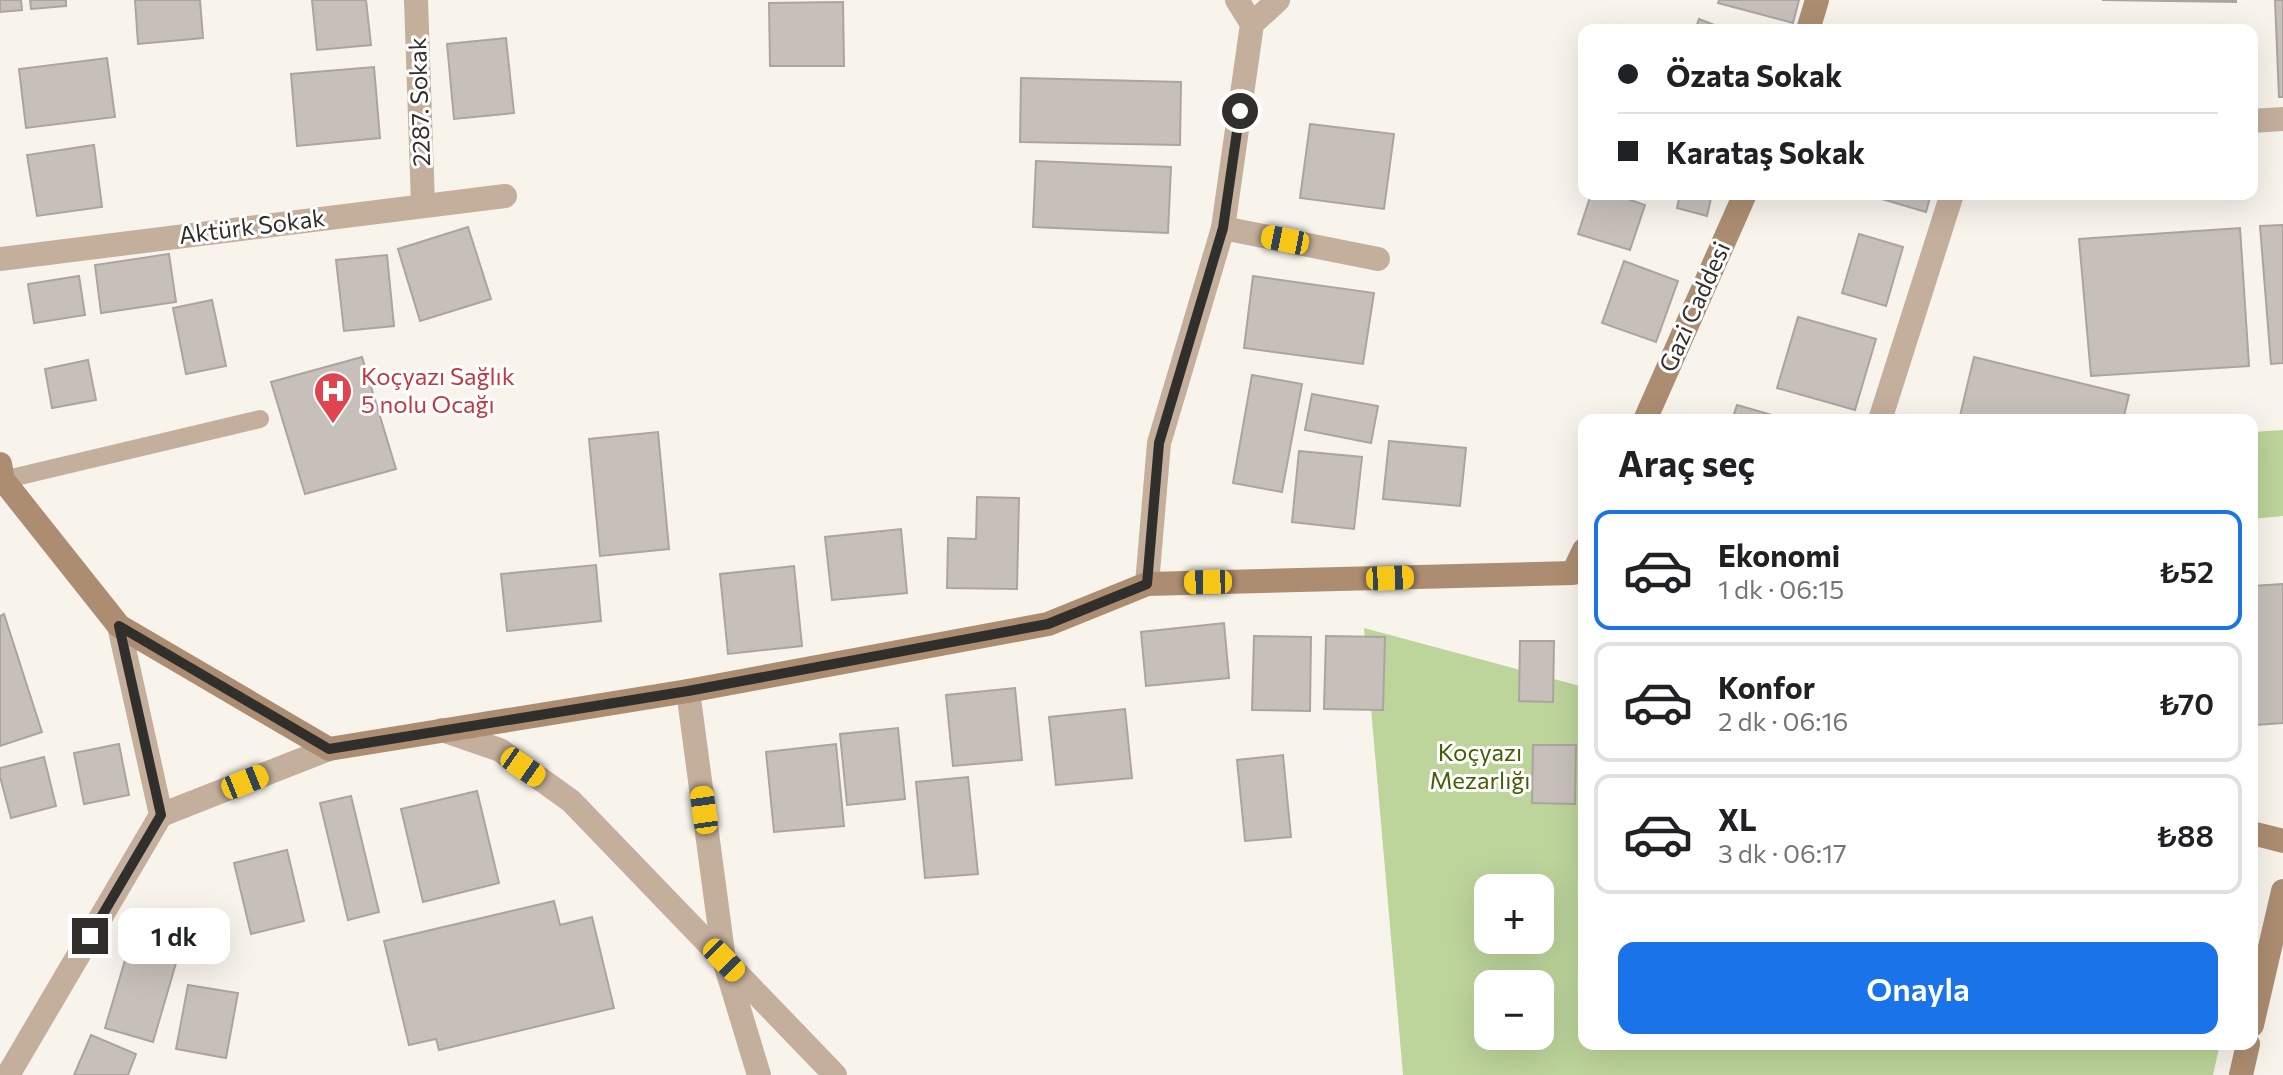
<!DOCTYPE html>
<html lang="tr">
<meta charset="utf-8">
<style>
:root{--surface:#fff;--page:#f6f6f6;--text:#202124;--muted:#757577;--line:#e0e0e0;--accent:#1a73e8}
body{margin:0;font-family:Commissioner,sans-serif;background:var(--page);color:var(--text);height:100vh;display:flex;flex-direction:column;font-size:30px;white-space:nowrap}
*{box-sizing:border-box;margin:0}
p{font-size:26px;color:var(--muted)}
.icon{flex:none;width:44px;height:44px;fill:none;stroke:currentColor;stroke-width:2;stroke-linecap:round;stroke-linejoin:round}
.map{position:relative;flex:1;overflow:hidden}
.details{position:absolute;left:1578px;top:414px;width:680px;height:636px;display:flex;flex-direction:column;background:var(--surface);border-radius:16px;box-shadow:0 8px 32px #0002}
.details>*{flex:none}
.hud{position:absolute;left:1578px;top:24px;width:680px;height:176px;border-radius:16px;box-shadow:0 8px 32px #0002;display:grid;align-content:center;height:176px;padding:0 40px;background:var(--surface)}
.controls{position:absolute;left:1474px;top:874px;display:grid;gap:16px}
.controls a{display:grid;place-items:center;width:80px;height:80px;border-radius:16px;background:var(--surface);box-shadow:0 8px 32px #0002;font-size:40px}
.end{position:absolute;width:36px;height:36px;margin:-18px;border:10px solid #312f2c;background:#fff;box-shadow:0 0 0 4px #fff}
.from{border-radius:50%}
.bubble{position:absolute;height:56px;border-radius:16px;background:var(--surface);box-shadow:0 8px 32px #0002;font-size:26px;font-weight:600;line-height:56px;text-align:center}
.car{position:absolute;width:24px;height:48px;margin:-24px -12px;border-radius:10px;box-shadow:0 0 6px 2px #0007;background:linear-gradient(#f5c518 24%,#345 0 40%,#f5c518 0 76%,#345 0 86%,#f5c518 0)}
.hud b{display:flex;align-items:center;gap:28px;height:76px;font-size:30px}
.hud b+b{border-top:2px solid var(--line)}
.hud i{width:20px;height:20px;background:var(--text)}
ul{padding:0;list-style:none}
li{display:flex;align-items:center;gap:24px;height:120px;margin:0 16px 12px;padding:0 24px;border:4px solid var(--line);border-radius:16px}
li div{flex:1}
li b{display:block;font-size:30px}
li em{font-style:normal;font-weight:600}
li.selected{border-color:var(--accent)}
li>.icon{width:72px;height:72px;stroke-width:1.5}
h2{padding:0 40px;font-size:36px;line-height:96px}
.button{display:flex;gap:16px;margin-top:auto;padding:16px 40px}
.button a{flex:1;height:92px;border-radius:16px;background:var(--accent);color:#fff;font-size:32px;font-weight:600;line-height:92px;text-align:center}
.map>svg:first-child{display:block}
</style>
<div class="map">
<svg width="2283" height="1075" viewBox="0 0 2283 1075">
<rect width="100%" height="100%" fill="#f8f4ec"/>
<g fill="#bdd49b" fill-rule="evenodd">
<polygon points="2283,430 2283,516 2252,519 2252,432"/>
<path d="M1364 628 1584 687V1044H2220L2213 1075H1403ZM1488 888H1540V940H1488ZM1488 984H1540V1036H1488Z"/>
</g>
<g fill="#c7c0ba" stroke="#aba49f" stroke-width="2">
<polygon points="0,0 21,0 22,10 0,12"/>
<polygon points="30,0 66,0 66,6 31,9"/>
<polygon points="135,0 200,0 203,38 138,44"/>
<polygon points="312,0 366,0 371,45 317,50"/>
<polygon points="1719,0 1799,0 1793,23 1718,3"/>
<polygon points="2102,0 2236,0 2236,2"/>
<polygon points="2275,0 2283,0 2283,97 2279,97"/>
<polygon points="843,2 844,66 770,66 769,3"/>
<polygon points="1699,19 1727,30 1695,30"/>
<polygon points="506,38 514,113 454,119 447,44"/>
<polygon points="107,58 115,117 26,128 19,69"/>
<polygon points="374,67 380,138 297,146 291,74"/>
<polygon points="1021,78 1181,82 1180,145 1020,142"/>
<polygon points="1310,124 1394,134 1384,209 1300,198"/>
<polygon points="94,145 102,207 37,216 27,155"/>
<polygon points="1036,161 1171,167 1168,233 1033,227"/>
<polygon points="1591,194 1614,194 1645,205 1630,250 1578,234"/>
<polygon points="1680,194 1712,194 1707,216 1677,208"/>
<polygon points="1865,194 1931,194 1926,212"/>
<polygon points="2283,225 2283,363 2271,364 2260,226"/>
<polygon points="468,227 491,299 420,321 398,249"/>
<polygon points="2240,228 2249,366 2091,376 2079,239"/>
<polygon points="1859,234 1903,247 1886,306 1842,293"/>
<polygon points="169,254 176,302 101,313 95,265"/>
<polygon points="387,255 394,326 344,331 336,260"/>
<polygon points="1624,261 1678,281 1656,342 1602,323"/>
<polygon points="79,276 85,315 34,323 28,284"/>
<polygon points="1253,276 1374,293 1363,364 1244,348"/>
<polygon points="212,300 226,366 186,374 173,308"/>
<polygon points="1798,317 1876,339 1855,410 1777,388"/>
<polygon points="362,357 396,469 305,494 271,382"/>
<polygon points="1974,357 2129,395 2123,420 1959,420"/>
<polygon points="88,360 96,400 52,408 45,369"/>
<polygon points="1252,375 1302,384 1282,492 1233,483"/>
<polygon points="1312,394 1378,406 1371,443 1305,430"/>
<polygon points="1737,405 1790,420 1732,420"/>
<polygon points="658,432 669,549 600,556 589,439"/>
<polygon points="1389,441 1466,448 1460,506 1383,499"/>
<polygon points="1299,451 1362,457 1354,529 1292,522"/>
<polygon points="977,497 1019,498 1017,589 947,588 948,538 976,539"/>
<polygon points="901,529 907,593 832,600 825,537"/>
<polygon points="596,565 601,621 507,631 501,574"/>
<polygon points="794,566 802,646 728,654 720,574"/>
<polygon points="2283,584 2283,723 2256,725 2252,671 2252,586"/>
<polygon points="4,614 42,732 0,746 0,616"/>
<polygon points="1224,623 1229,678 1146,686 1141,632"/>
<polygon points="1254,636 1311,637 1310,711 1252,710"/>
<polygon points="1326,636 1385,637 1383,710 1324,709"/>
<polygon points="1520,641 1554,641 1553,702 1519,701"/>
<polygon points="1015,688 1022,760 953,766 946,695"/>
<polygon points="1125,709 1132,778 1056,785 1049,717"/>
<polygon points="898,728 905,799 847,805 840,734"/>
<polygon points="119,744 129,795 84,804 74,753"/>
<polygon points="836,744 844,826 774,832 766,752"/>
<polygon points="1533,745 1576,745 1575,804 1532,803"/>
<polygon points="1283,755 1291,837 1245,841 1237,760"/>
<polygon points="44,757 56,806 11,818 0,777 0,768"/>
<polygon points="968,777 978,874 925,878 916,782"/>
<polygon points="477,791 499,883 423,902 401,809"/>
<polygon points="351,796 379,912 348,920 320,803"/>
<polygon points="287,850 304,921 251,934 234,863"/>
<polygon points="554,901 560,925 592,917 614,1008 439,1050 436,1039 409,1045 384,941"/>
<polygon points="128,950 176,963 153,1042 105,1028"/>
<polygon points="188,985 238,993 226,1058 176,1049"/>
<polygon points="91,1035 136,1054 128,1075 74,1075"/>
</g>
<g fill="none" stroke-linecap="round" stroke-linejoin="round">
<polyline stroke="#c4af9c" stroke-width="18" points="3,480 260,419"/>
<g stroke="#c4af9c" stroke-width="24">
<polyline points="416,0 423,205"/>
<polyline points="1252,24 1278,0"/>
<polyline points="2252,121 2283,119"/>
<polyline points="1223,228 1378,259"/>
<polyline points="0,259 505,196"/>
<polyline points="1880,420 1952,194"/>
<polyline points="1147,584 1159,443 1223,228 1252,24 1237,0"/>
<polyline points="688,691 724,960 759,1075"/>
<polyline points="442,730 500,750 571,801 835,1075"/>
<polyline points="161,815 329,749"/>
<polyline points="8,1075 161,815 119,626"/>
</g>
<g stroke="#ac8d71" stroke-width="24">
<polyline points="1808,30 1817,0"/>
<polyline points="1645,420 1745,194"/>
<polyline points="0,464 3,480 119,626 329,749 688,691 1048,624 1147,584 1573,573 1584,550"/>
<polyline points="2252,833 2283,841"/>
<polyline points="2252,1025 2283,891"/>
<polyline points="2241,1075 2248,1044"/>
</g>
</g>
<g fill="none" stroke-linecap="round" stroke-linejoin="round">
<polyline stroke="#312f2c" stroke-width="10" points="90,936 161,815 119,626 329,749 688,691 1048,624 1147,584 1159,443 1223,228 1240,111"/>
</g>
<defs>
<symbol id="hospital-pin" viewBox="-11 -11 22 30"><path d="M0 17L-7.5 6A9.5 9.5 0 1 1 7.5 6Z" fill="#e0444e" stroke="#fff"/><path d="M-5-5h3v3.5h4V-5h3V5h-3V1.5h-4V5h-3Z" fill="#fff"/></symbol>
</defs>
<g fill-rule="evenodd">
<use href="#hospital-pin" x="311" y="369" width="44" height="60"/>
</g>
<g text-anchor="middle" stroke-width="6" stroke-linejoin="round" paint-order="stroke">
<g font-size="24" fill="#312f2c" stroke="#fff">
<text transform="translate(420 102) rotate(-92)" y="8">2287. Sokak</text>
<text transform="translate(252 227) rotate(-7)" y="8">Aktürk Sokak</text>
<text transform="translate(1695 307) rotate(-66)" y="8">Gazi Caddesi</text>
</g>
<g font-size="24" fill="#be3a42" stroke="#fff" text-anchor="start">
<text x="361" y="385">Koçyazı Sağlık<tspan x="361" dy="28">5 nolu Ocağı</tspan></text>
</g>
<g font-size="24" fill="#455e04" stroke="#fff">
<text x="1480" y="761">Koçyazı<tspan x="1480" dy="28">Mezarlığı</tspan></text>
</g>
</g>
</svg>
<div class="controls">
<a>+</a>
<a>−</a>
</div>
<i class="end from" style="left:1240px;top:111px"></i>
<i class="end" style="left:90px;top:936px"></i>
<div class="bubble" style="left:118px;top:908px;width:112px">1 dk</div>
<i class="car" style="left:1285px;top:240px;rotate:281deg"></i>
<i class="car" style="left:1390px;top:578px;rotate:88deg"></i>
<i class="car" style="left:1208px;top:582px;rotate:269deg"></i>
<i class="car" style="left:523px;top:767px;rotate:125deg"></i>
<i class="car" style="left:245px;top:782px;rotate:68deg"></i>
<i class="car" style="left:704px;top:810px;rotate:352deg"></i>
<i class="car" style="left:724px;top:960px;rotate:136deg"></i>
<div class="hud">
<b><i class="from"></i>Özata Sokak</b>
<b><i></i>Karataş Sokak</b>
</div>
<section class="details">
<h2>Araç seç</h2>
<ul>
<li class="selected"><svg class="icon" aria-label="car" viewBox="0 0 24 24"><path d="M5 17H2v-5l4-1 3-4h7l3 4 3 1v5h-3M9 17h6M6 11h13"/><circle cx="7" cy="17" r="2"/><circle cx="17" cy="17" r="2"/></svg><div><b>Ekonomi</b><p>1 dk · 06:15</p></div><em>₺52</em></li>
<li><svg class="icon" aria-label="car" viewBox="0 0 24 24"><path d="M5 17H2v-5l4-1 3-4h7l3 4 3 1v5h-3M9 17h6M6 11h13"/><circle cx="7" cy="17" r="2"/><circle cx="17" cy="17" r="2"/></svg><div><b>Konfor</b><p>2 dk · 06:16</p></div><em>₺70</em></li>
<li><svg class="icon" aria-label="car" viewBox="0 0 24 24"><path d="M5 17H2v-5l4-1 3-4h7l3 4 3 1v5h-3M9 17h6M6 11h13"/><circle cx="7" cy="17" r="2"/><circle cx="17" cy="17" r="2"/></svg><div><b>XL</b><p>3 dk · 06:17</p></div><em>₺88</em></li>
</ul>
<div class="button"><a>Onayla</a></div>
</section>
</div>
